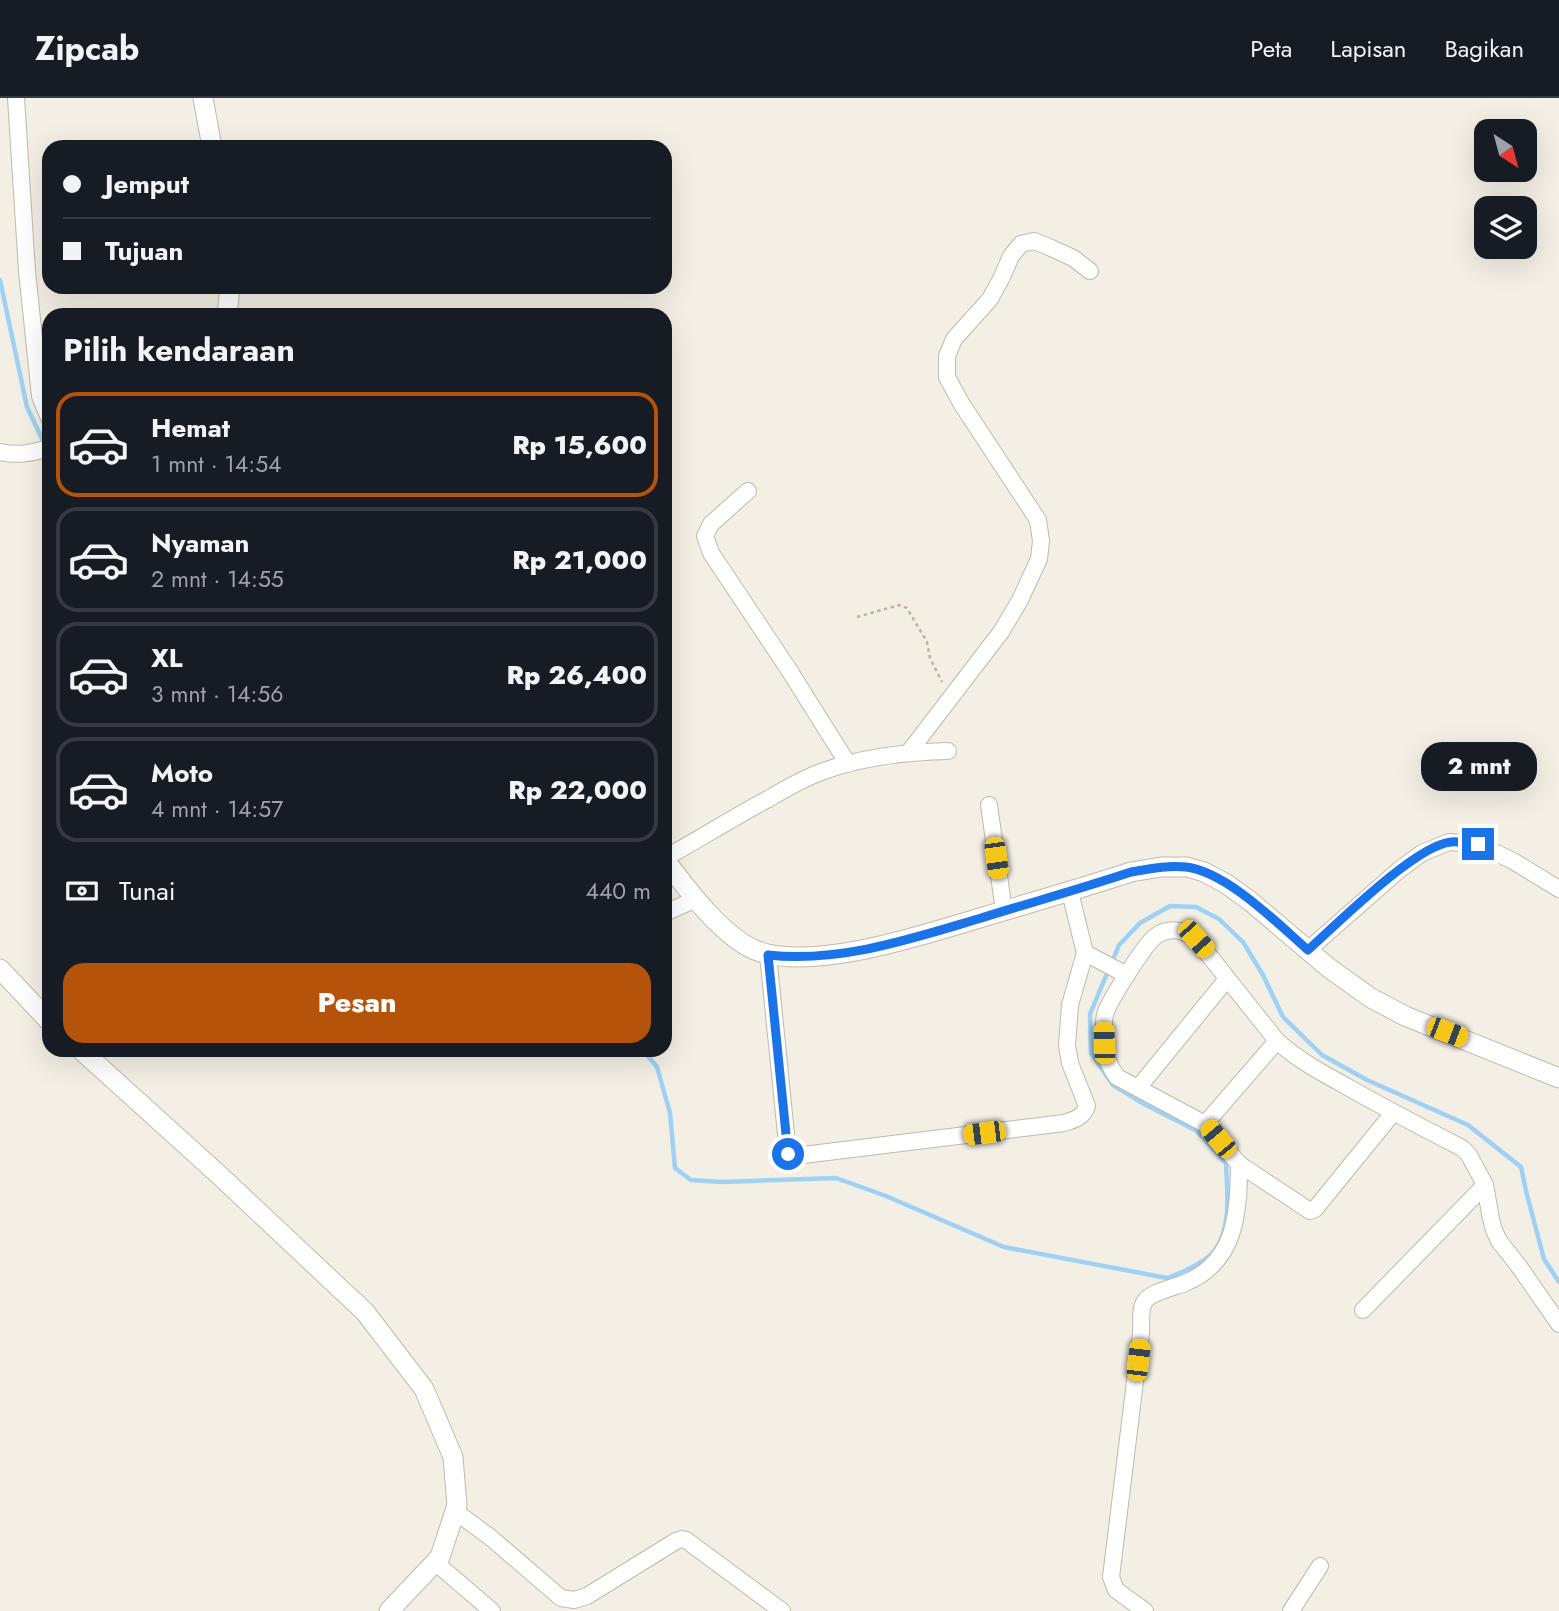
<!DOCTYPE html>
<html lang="id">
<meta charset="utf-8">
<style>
:root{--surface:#171b24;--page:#20242c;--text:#f1f3f6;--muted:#9ea1a6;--line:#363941;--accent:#b45309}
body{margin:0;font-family:Jost,sans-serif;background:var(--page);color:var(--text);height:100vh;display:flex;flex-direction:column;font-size:26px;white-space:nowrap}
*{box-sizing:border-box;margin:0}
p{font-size:23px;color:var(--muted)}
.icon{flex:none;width:38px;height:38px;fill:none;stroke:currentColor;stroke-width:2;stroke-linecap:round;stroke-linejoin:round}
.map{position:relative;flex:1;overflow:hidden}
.details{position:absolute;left:42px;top:210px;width:630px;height:749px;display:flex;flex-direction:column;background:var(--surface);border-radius:21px;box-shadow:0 7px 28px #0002}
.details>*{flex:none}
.banner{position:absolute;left:42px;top:42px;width:630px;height:154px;border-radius:21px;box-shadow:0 7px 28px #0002;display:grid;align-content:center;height:154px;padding:0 21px;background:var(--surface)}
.needle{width:46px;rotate:144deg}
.fabs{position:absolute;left:1474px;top:21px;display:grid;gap:14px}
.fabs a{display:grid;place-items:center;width:63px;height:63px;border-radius:14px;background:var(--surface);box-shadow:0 7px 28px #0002;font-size:35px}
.end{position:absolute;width:32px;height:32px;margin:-16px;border:9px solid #1a73e8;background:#fff;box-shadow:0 0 0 4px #fff}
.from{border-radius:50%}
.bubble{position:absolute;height:49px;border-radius:21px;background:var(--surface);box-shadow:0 7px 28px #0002;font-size:23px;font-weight:800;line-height:49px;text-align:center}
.car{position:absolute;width:21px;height:42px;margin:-21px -10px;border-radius:9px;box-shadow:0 0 5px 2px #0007;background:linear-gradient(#f5c518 24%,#345 0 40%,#f5c518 0 76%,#345 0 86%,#f5c518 0)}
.banner b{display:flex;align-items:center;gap:24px;height:66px;font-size:26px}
.banner b+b{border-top:2px solid var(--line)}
.banner i{width:18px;height:18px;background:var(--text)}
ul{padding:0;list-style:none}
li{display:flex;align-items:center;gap:21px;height:105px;margin:0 14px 10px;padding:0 7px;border:4px solid var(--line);border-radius:21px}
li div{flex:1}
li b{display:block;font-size:26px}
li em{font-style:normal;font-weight:800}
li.on{border-color:var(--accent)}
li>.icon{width:63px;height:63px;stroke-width:1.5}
h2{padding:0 21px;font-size:32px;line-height:84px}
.pay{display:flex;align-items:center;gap:18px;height:77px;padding:0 21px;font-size:26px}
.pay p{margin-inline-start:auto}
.action{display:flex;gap:14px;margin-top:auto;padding:14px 21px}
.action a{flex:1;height:80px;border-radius:21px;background:var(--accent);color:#fff;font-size:28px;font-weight:800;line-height:80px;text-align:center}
header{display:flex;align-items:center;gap:42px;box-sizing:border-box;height:98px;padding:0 35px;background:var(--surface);border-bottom:2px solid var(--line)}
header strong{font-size:33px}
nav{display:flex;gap:38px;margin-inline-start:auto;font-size:24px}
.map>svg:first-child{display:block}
</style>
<header>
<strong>Zipcab</strong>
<nav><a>Peta</a><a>Lapisan</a><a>Bagikan</a></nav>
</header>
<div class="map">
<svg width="1559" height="1513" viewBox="0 0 1559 1513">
<rect width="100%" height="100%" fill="#f3efe5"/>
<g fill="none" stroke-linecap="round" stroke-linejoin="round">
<g stroke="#9ed1f3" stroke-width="4.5">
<polyline points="0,182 27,309 46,349"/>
<path d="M643 952 657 969 670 1015 675 1070 691 1082 722 1084 836 1080 886 1098 1004 1149 1167 1180C1181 1175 1206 1164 1215 1152 1232 1129 1227 1092 1226 1065L1197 1033 1144 1006 1113 987 1091 955 1090 916 1119 847 1140 825 1170 808 1196 809 1219 821 1243 844 1263 877 1283 919 1322 957 1367 982 1468 1027 1521 1069 1526 1093 1544 1161 1559 1184"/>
</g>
<defs>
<g id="minor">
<polyline points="16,0 27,173 40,298 49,320"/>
<path d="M0 354C18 358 31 355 49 350"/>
<polyline points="748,393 711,426 705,438 711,455 789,572 848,666"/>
<polyline points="909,654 1001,534 1020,502 1039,461 1041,443 1038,422 961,305 947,279 947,258 954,241 990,201 1002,179 1011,158 1021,146 1034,143 1049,149 1073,160 1090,173"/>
<polyline points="989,707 1004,813"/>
<path d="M665 760C699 741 733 720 768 701 785 691 802 681 821 674 861 659 906 654 948 653"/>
<polyline points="665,815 696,801"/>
<polyline points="1308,852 1399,772 1422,755 1449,744 1478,746 1513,763 1559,791"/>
<polyline points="1085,855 1127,877"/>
<path d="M768 857 788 1056 795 1058 1064 1025C1074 1022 1084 1019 1087 1008L1070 965 1067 947 1070 907 1085 855 1070 794"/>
<polyline points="1138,990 1227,881"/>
<path d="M1393 1015 1315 1111 1310 1113 1239 1066 1205 1026 1117 979C1106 964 1102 946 1104 927 1104 922 1105 915 1107 911 1113 898 1145 845 1156 838 1170 828 1183 832 1196 841L1277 943C1298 962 1322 975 1346 988 1384 1010 1423 1030 1462 1050L1469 1057 1485 1087 1491 1121 1494 1132 1499 1143 1518 1167 1559 1226"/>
<polyline points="1205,1026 1277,943"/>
<polyline points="1363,1212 1485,1087"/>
<polyline points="456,1414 490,1439 561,1500 574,1502 587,1498 676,1443 682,1441 686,1442 782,1513"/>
<polyline points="436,1465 492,1513"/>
<path d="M1145 1513 1116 1492 1111 1479 1141 1235C1142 1226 1139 1211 1145 1203 1153 1193 1173 1190 1185 1185 1236 1164 1239 1115 1239 1066"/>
<polyline points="1291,1513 1320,1468"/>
</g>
<g id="tertiary">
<polyline points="203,0 212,49"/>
<polyline points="227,217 230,189"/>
<path d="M665 762C687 791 722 838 755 852 811 875 926 836 983 819 1033 804 1082 790 1131 774L1161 769H1187L1204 774 1225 785 1250 803 1329 870 1371 900 1405 918 1559 980"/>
<polyline points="0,871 49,923"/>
<polyline points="81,952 218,1076 365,1214 424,1291 453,1359 457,1407 440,1459 389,1513"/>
</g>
</defs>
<use href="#minor" stroke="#c2b9aa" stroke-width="18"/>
<use href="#tertiary" stroke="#c2b9aa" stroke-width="21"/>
<polyline stroke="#c1b298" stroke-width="2.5" stroke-dasharray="3.5 3.5" stroke-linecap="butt" points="857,519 899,507 907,510 927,544 930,560 942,584"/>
<use href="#minor" stroke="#fff" stroke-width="16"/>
<use href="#tertiary" stroke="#fff" stroke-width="19"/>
</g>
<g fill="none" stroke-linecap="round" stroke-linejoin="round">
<path stroke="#1a73e8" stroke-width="9" d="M788 1056 768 857C839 865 911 841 978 821 1029 805 1080 791 1131 774 1149 771 1167 767 1186 769 1227 774 1277 825 1308 852 1337 826 1416 747 1451 744 1459 743 1469 746 1478 746"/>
</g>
</svg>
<div class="fabs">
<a><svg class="needle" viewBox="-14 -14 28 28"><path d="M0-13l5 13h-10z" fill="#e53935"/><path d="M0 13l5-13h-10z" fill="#9ea1a6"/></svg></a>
<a><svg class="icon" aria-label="layers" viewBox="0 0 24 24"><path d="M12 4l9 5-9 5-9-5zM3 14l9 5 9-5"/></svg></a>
</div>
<i class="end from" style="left:788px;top:1056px"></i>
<i class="end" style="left:1478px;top:746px"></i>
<div class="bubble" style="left:1421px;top:644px;width:116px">2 mnt</div>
<i class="car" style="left:996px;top:760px;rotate:172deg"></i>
<i class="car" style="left:1196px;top:841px;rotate:138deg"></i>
<i class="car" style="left:1447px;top:934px;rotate:111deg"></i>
<i class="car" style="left:1104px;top:945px;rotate:358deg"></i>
<i class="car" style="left:984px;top:1035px;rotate:263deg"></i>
<i class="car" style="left:1218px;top:1041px;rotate:320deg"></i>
<i class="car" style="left:1138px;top:1262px;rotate:7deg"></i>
<div class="banner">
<b><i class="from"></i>Jemput</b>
<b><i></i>Tujuan</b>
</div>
<section class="details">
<h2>Pilih kendaraan</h2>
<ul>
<li class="on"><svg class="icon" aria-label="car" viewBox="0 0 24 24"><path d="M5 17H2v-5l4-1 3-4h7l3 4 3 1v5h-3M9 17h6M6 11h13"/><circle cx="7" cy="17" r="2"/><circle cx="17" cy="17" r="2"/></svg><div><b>Hemat</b><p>1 mnt · 14:54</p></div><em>Rp 15,600</em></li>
<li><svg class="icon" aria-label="car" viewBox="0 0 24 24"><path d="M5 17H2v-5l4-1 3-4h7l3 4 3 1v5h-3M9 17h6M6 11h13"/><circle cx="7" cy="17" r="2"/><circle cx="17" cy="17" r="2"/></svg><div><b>Nyaman</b><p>2 mnt · 14:55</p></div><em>Rp 21,000</em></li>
<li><svg class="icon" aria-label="car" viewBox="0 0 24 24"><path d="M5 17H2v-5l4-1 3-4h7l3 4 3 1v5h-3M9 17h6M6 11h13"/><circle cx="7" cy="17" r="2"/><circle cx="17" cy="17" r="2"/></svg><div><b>XL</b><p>3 mnt · 14:56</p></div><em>Rp 26,400</em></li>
<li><svg class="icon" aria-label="car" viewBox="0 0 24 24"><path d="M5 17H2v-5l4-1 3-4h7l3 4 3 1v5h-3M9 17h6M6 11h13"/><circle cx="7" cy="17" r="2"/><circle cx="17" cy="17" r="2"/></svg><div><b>Moto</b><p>4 mnt · 14:57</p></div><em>Rp 22,000</em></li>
</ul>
<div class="pay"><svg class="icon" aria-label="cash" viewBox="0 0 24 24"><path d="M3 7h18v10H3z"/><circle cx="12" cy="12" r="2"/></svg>Tunai<p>440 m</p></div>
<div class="action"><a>Pesan</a></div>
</section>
</div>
